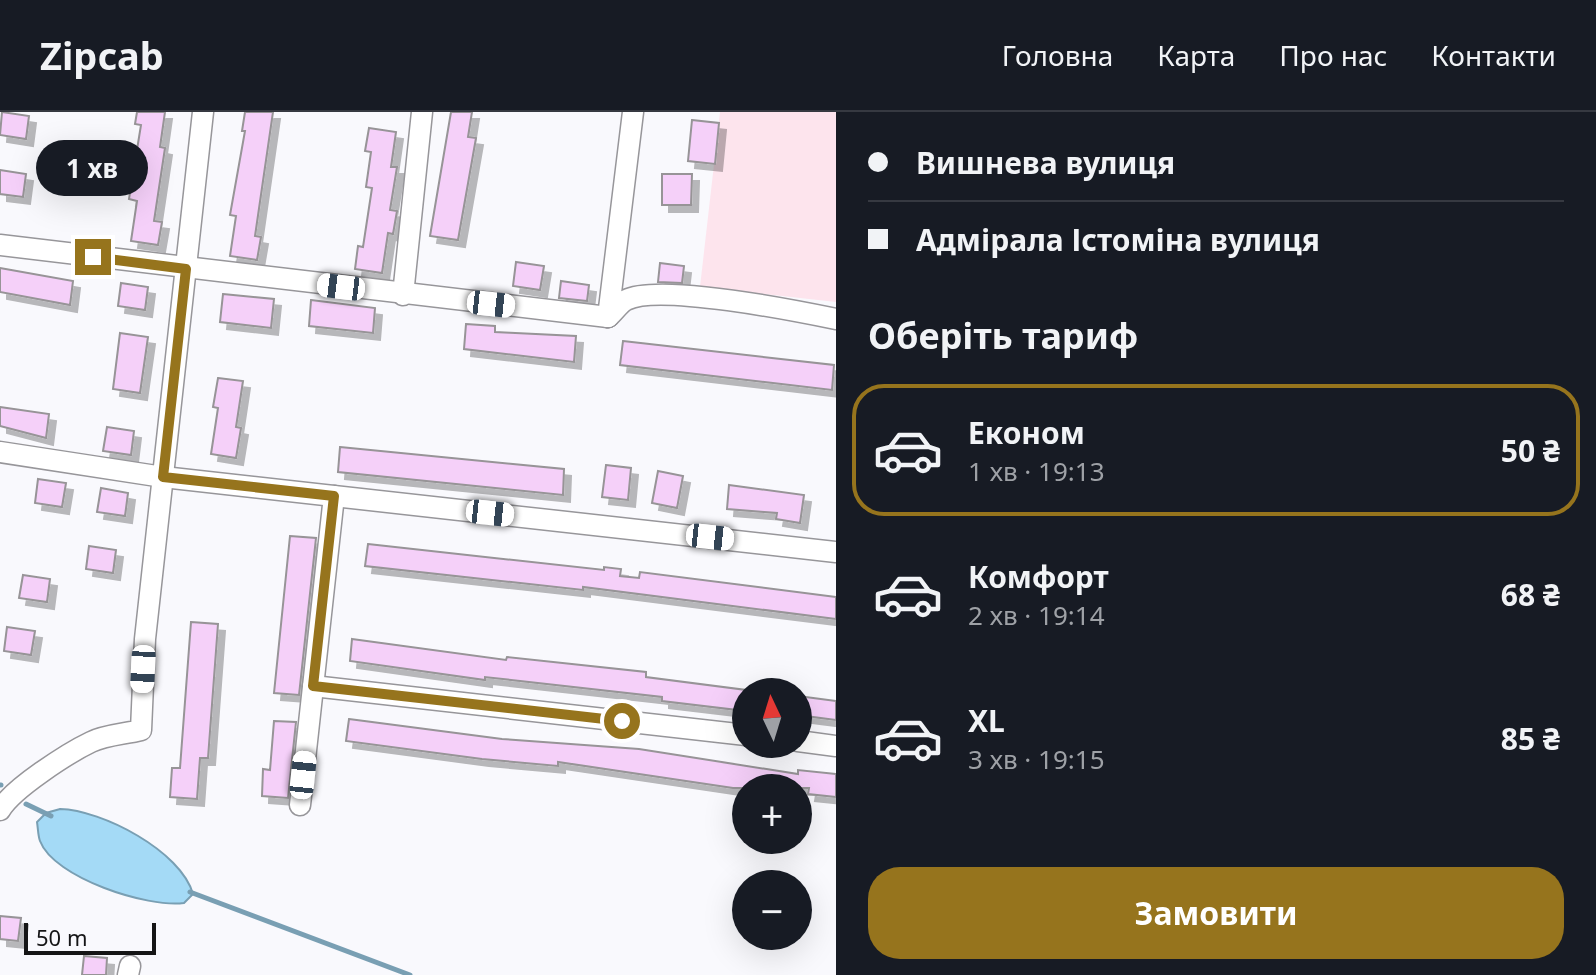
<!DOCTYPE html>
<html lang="uk">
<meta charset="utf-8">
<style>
:root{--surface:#171b24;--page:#20242c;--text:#f1f3f6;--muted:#9ea1a6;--line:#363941;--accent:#96741d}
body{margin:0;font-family:"Noto Sans",sans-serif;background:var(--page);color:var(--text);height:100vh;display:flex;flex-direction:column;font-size:30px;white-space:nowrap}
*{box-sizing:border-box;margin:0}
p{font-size:26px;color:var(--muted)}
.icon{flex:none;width:44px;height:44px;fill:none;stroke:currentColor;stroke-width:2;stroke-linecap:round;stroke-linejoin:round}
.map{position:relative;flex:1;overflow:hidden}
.panel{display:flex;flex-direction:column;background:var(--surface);width:760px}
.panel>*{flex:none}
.guide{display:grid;align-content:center;height:176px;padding:0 32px;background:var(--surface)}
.needle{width:52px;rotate:356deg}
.buttons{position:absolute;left:732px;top:566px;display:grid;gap:16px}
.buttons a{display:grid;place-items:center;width:80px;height:80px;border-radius:50%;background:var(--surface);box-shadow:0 8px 32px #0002;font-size:40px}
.scale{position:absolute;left:24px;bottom:20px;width:132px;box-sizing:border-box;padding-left:8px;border:4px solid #151516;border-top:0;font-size:22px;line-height:28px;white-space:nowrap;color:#151516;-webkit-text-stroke:6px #f9f9fd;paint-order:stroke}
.end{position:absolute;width:36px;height:36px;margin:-18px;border:10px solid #96741d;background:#fff;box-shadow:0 0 0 4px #fff}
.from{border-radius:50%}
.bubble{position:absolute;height:56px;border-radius:28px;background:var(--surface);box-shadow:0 8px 32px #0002;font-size:26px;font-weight:700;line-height:56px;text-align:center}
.car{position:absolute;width:24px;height:48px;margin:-24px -12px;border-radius:10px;box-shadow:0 0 6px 2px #0007;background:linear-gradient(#fff 24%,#345 0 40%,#fff 0 76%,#345 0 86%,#fff 0)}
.guide b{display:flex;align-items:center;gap:28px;height:76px;font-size:30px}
.guide b+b{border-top:2px solid var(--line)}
.guide i{width:20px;height:20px;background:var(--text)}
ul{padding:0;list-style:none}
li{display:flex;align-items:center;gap:24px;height:132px;margin:0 16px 12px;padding:0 16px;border:4px solid transparent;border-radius:32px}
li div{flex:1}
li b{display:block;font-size:30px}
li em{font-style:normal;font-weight:700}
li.current{border-color:var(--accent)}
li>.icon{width:72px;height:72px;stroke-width:1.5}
h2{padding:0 32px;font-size:36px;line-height:96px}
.primary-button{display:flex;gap:16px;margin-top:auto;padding:16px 32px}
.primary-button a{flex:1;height:92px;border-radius:32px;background:var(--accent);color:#fff;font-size:32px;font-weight:700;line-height:92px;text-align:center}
header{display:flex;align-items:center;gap:48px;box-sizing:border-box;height:112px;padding:0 40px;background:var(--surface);border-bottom:2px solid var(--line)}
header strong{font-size:38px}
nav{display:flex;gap:44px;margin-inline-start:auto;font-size:28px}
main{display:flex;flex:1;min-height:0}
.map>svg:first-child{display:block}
</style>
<header>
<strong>Zipcab</strong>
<nav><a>Головна</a><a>Карта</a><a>Про нас</a><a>Контакти</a></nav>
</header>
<main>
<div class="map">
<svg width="836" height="863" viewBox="0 0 836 863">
<defs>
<filter id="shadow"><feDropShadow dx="7" dy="7" stdDeviation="0" flood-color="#0004"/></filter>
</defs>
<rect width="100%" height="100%" fill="#f9f9fd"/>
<polygon fill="#fde4ed" points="720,0 836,0 836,190 700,175"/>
<path fill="#a4daf6" stroke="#799fb3" stroke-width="2" d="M60 697C102 698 181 739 193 782L184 791C148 796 54 766 40 729 38 724 38 716 37 710L46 701Z"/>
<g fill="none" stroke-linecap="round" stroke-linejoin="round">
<g stroke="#799fb3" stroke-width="5">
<polyline points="0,673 1,673"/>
<polyline points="26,692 51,704"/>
<polyline points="190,780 410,863"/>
</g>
</g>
<g fill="#f5d0f9" stroke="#979497" stroke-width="2" filter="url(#shadow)">
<polygon points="2,0 29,4 26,27 0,23"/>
<polygon points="137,0 165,0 160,35 165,36 154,109 162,110 158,133 131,129 137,89 129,87 141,13 135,12"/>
<polygon points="245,0 273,0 255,124 261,125 257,148 230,144 236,104 230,103 245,19 242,19"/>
<polygon points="451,0 472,0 468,25 476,26 458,128 430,124"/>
<polygon points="692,8 719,11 715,52 688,49"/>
<polygon points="369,16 396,20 391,55 397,55 390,98 397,99 393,122 388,121 382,161 355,157 358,134 363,135 372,76 366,75 371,40 365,39"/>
<polygon points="0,58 26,62 23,85 0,82"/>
<polygon points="662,62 692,62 691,93 662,93"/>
<polygon points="516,150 544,154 540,178 513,174"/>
<polygon points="660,151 684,154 682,171 658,170"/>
<polygon points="0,156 73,169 70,193 0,180"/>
<polygon points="561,169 589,173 587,189 559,186"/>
<polygon points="121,171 148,175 145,198 118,194"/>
<polygon points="223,182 274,187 271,216 220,210"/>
<polygon points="311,188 375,196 373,221 309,214"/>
<polygon points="466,212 495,214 495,220 576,224 574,250 464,237"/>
<polygon points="120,221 148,225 140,281 113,277"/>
<polygon points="623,229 834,253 832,278 620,253"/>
<polygon points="218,266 243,269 236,315 241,316 236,346 211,342 218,296 213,295"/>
<polygon points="0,295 49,302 46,326 0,314"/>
<polygon points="107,315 134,319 131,343 103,339"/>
<polygon points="340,335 564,357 563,383 338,360"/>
<polygon points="606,353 631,356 628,388 602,385"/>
<polygon points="658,359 683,364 677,396 652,391"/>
<polygon points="38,367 66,371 62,395 35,391"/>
<polygon points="729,373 804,383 800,411 776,407 777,401 727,397"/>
<polygon points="101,376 128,381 125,404 97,400"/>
<polygon points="290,424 316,426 299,583 274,581"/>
<polygon points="368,432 604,458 604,455 621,457 620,464 639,466 640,460 836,485 836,507 583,475 583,478 365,454"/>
<polygon points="89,434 116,438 113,461 86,457"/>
<polygon points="23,463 50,467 47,490 19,486"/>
<polygon points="191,510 218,512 208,646 200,646 197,687 170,685 172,656 180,656"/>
<polygon points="7,515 35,519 31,543 4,539"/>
<polygon points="352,527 506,548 507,545 646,560 646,565 746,578 746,599 662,589 662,585 485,565 485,568 350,549"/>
<polygon points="798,584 836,589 836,608 798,603"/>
<polygon points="349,607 502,627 639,637 798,662 798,658 836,662 836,685 808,682 809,676 733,676 558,650 558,654 482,647 346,629"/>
<polygon points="274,609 296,610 288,686 262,684 263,657 270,658"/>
<polygon points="0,804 21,806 18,829 0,827"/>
<polygon points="84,844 107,846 106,863 82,863"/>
</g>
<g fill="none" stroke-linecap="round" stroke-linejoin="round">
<defs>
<g id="street">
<polyline points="0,133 608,205"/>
<polyline points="403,183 422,0"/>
<path d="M608 205C614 200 620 191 626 188 658 171 797 199 836 207"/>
<polyline points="608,205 633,0"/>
<polyline points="0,340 163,365 836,440"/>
<polyline points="313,574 746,623"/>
<polyline points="798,629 836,634"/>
<polyline points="300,693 334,384"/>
<path d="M0 698C12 677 68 641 91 630 105 623 125 622 141 618L145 527 203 0"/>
<polyline points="128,863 130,854"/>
</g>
</defs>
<use href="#street" stroke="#97969a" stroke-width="23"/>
<use href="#street" stroke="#fff" stroke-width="20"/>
</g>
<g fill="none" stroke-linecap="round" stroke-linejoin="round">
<polyline stroke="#96741d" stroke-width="10" points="93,145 186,157 163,365 334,384 313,574 622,609"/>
</g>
</svg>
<div class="buttons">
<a><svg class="needle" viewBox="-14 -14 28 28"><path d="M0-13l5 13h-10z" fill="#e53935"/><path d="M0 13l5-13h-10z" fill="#9ea1a6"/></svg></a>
<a>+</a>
<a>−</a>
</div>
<div class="scale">50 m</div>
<i class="end from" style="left:622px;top:609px"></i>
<i class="end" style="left:93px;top:145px"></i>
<div class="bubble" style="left:36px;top:28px;width:112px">1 хв</div>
<i class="car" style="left:341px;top:175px;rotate:277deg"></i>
<i class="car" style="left:491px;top:192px;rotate:96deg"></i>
<i class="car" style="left:490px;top:401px;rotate:96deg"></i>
<i class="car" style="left:710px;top:425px;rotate:96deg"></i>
<i class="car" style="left:143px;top:557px;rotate:183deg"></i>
<i class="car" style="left:303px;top:663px;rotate:6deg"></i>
</div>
<section class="panel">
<div class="guide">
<b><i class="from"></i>Вишнева вулиця</b>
<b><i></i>Адмірала Істоміна вулиця</b>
</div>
<h2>Оберіть тариф</h2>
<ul>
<li class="current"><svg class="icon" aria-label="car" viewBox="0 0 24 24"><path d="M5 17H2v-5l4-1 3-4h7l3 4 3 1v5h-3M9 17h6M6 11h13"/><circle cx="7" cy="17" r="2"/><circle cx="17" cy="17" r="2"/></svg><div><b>Економ</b><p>1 хв · 19:13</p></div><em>50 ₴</em></li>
<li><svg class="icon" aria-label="car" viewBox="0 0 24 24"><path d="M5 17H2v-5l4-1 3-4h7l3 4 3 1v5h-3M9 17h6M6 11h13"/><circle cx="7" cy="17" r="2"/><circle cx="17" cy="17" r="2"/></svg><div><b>Комфорт</b><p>2 хв · 19:14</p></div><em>68 ₴</em></li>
<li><svg class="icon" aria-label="car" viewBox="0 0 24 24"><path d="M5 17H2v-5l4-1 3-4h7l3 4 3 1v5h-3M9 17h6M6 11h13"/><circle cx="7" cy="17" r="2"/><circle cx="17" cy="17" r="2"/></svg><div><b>XL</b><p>3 хв · 19:15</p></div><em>85 ₴</em></li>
</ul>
<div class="primary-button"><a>Замовити</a></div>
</section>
</main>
